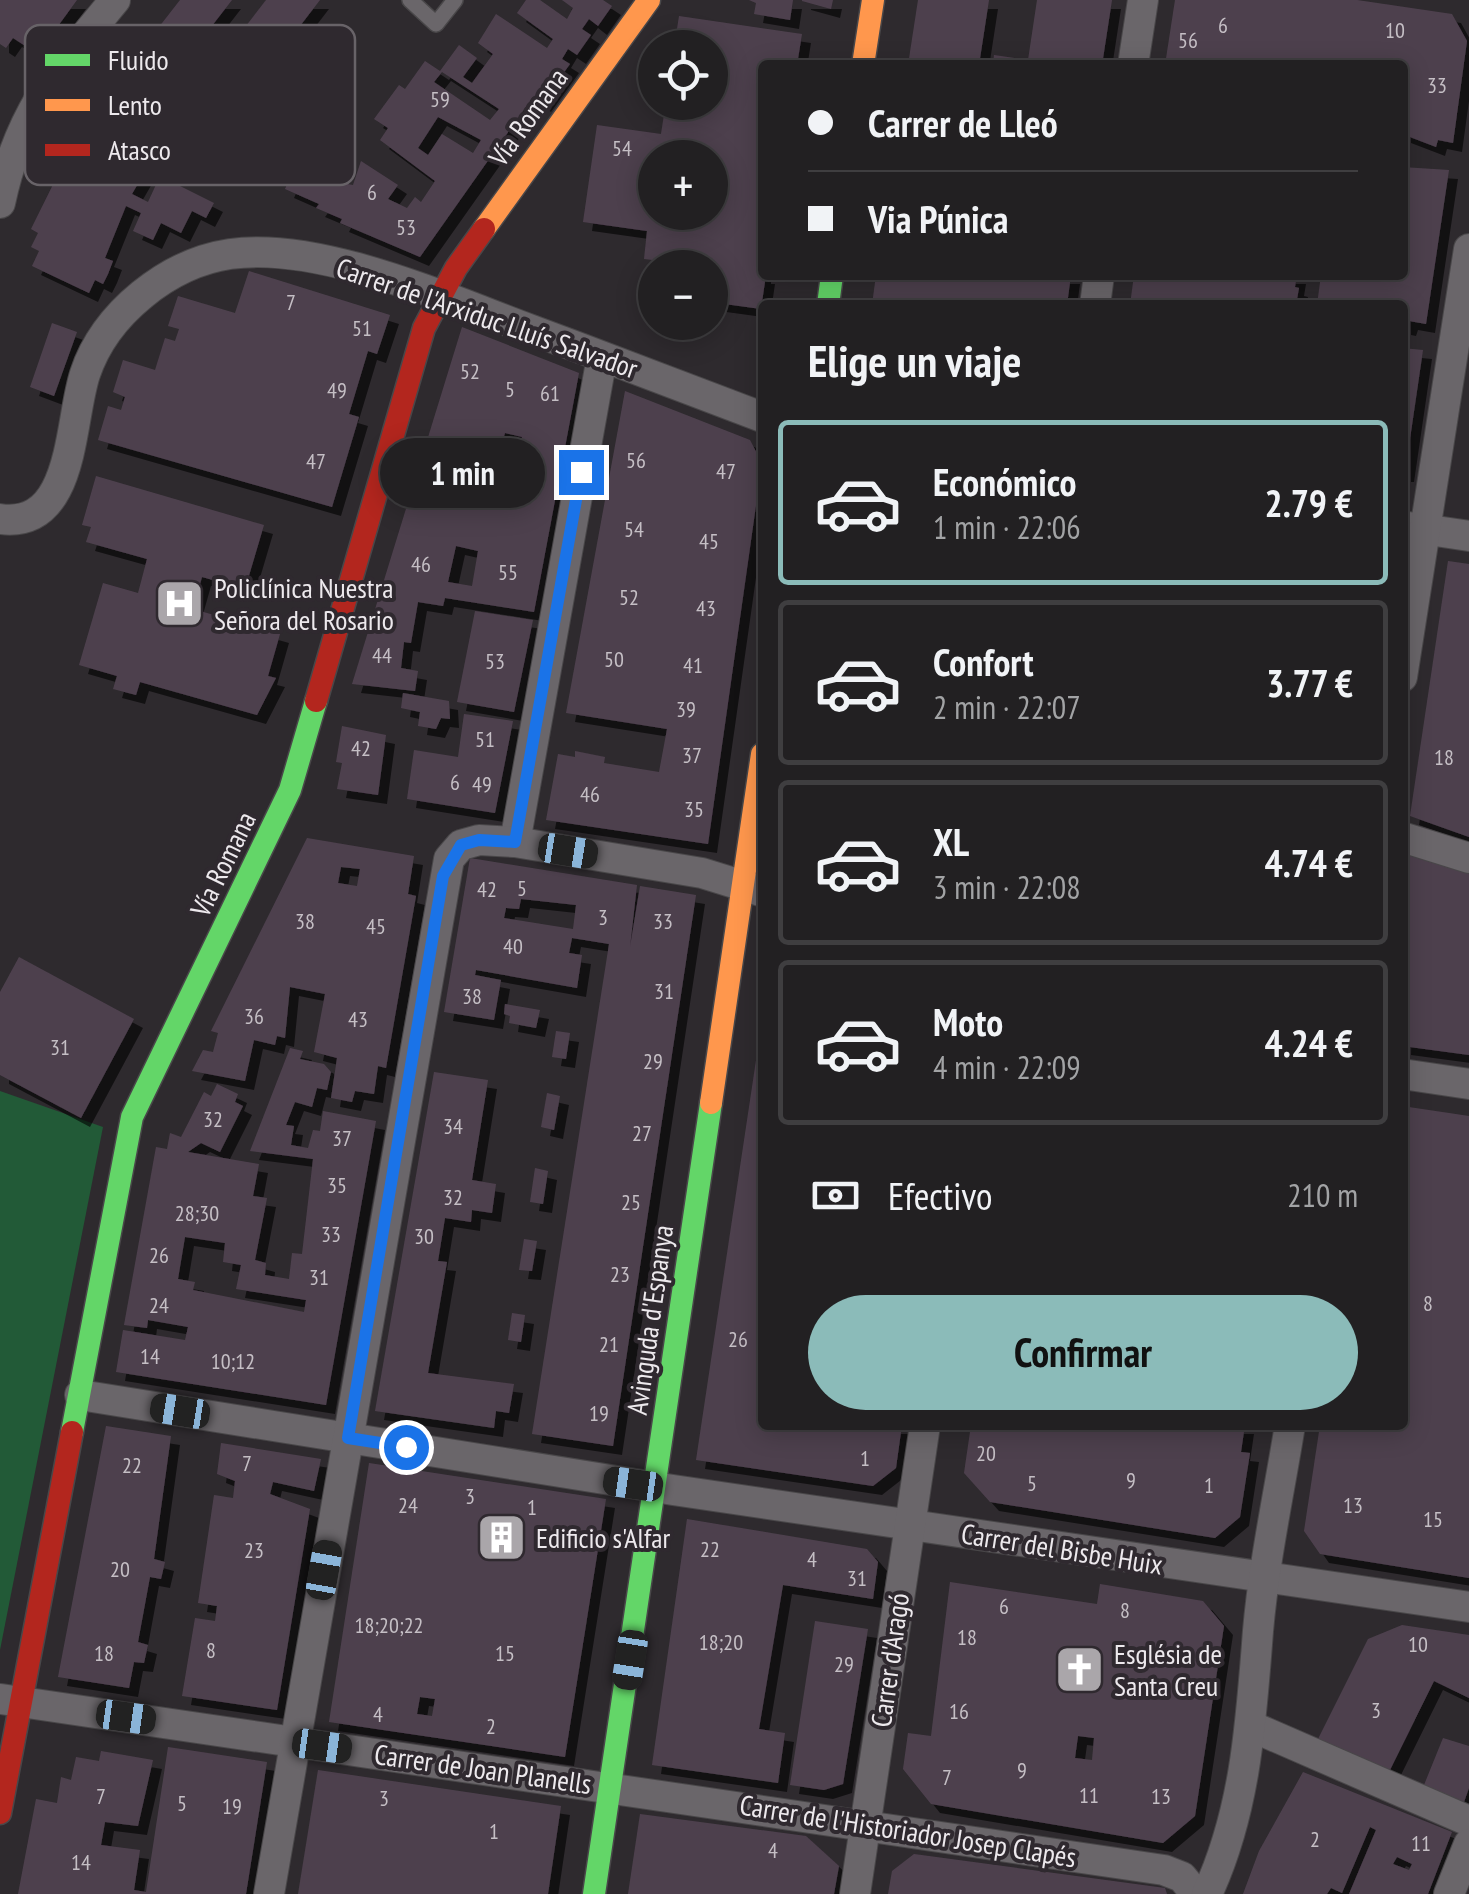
<!DOCTYPE html>
<html lang="es">
<meta charset="utf-8">
<style>
:root{--surface:#222022;--page:#2e2d2f;--text:#f1f3f6;--muted:#a2a3a5;--line:#3f3e40;--accent:#8bbbb9}
body{margin:0;font-family:"PT Sans Narrow",sans-serif;background:var(--page);color:var(--text);height:100vh;display:flex;flex-direction:column;font-size:38px;white-space:nowrap}
*{box-sizing:border-box;margin:0}
p{font-size:32px;color:var(--muted)}
.icon{flex:none;width:55px;height:55px;fill:none;stroke:currentColor;stroke-width:2;stroke-linecap:round;stroke-linejoin:round}
.map{position:relative;flex:1;overflow:hidden}
.panel{position:absolute;left:758px;top:300px;width:650px;height:1130px;display:flex;flex-direction:column;background:var(--surface);border-radius:10px;box-shadow:0 5px 25px #0003,0 0 0 2px var(--line)}
.panel>*{flex:none}
.top-card{position:absolute;left:758px;top:60px;width:650px;height:220px;border-radius:10px;box-shadow:0 5px 25px #0003,0 0 0 2px var(--line);display:grid;align-content:center;height:220px;padding:0 50px;background:var(--surface)}
.tools{position:absolute;left:638px;top:30px;display:grid;gap:20px}
.tools a{display:grid;place-items:center;width:90px;height:90px;border-radius:50%;background:var(--surface);box-shadow:0 5px 25px #0003,0 0 0 2px var(--line);font-size:50px}
.end{position:absolute;width:45px;height:45px;margin:-22px;border:12px solid #1a73e8;background:#fff;box-shadow:0 0 0 5px #fff}
.from{border-radius:50%}
.bubble{position:absolute;height:70px;border-radius:35px;background:var(--surface);box-shadow:0 5px 25px #0003,0 0 0 2px var(--line);font-size:32px;font-weight:700;line-height:70px;text-align:center}
.car{position:absolute;width:30px;height:60px;margin:-30px -15px;border-radius:12px;box-shadow:0 0 8px 2px #0007;background:linear-gradient(#222 24%,#8ab4d8 0 40%,#222 0 76%,#8ab4d8 0 86%,#222 0)}
.top-card b{display:flex;align-items:center;gap:35px;height:95px;font-size:38px}
.top-card b+b{border-top:2px solid var(--line)}
.top-card i{width:25px;height:25px;background:var(--text)}
ul{padding:0;list-style:none}
li{display:flex;align-items:center;gap:30px;height:165px;margin:0 20px 15px;padding:0 30px;border:5px solid var(--line);border-radius:10px}
li div{flex:1}
li b{display:block;font-size:38px}
li em{font-style:normal;font-weight:700}
li.active{border-color:var(--accent)}
li>.icon{width:90px;height:90px;stroke-width:1.5}
h2{padding:0 50px;font-size:45px;line-height:120px}
.pay{display:flex;align-items:center;gap:25px;height:110px;padding:0 50px;font-size:38px}
.pay p{margin-inline-start:auto}
.primary-button{display:flex;gap:20px;margin-top:auto;padding:20px 50px}
.primary-button a{flex:1;height:115px;border-radius:60px;background:var(--accent);color:#111;font-size:40px;font-weight:700;line-height:115px;text-align:center}
.map>svg:first-child{display:block}
</style>
<div class="map">
<svg width="1469" height="1894" viewBox="0 0 1469 1894">
<defs>
<filter id="shadow"><feDropShadow dx="9" dy="9" stdDeviation="0" flood-color="#0009"/></filter>
</defs>
<rect width="100%" height="100%" fill="#2e2a2e"/>
<polygon fill="#225a37" points="0,1091 103,1127 0,1650"/>
<g fill="#4e404e" fill-rule="evenodd" filter="url(#shadow)">
<polygon points="0,0 77,0 47,41 43,37 33,51 13,38 6,48 0,44"/>
<polygon points="180,0 232,0 152,103 137,92 124,110 106,95"/>
<polygon points="266,0 320,0 263,74 229,48"/>
<path d="M526 0H540L567 19 573 8 562 0H603L612 6 598 26 589 19 582 29 591 35 577 55 568 49 562 59 570 64 542 103 533 97 420 257 340 223 342 219 316 208 319 204 285 189 297 162 331 176 329 181 353 185 361 161 398 185 388 199 407 208 415 197 421 202 435 181 380 140 388 128 374 119 399 85 405 89 425 61 440 71 459 45 477 58 463 77 472 83 493 54 478 43 496 14 547 48 553 39 517 13ZM442 72 499 109 490 120 434 82ZM438 117 481 140 473 153 442 134 428 155 418 148Z"/>
<polygon points="749,0 793,0 790,20 754,14 756,3"/>
<polygon points="802,0 833,0 831,9 802,1"/>
<polygon points="918,0 989,0 979,65 908,65"/>
<polygon points="1037,0 1112,0 1102,65 993,65 994,55 1028,60"/>
<polygon points="1175,0 1357,0 1452,14 1467,41 1453,143 1438,140 1436,147 1402,134 1402,65 1165,65"/>
<path d="M679 16 802 34 797 65H762V275H766L761 309 710 302V268H669L670 262 644 259 647 231 583 222 597 125 661 134 666 102H710V48H674ZM655 158H710V212H655Z"/>
<polygon points="78,134 147,168 132,194 148,202 160,176 214,203 206,218 192,211 181,233 161,223 153,240 133,231 141,213 126,206 105,258 113,261 108,274 103,284 95,280 89,293 32,266 39,251 31,247 38,233 31,229"/>
<polygon points="1402,167 1449,170 1426,324 1409,321 1407,327 1402,326 1402,305 1317,305 1321,275 1402,275"/>
<polygon points="249,271 390,315 377,354 368,351 349,414 359,417 332,507 98,440 108,406 121,410 125,397 113,392 123,360 155,370 165,338 175,341 179,329 168,326 178,296 235,313"/>
<polygon points="876,275 1071,275 1067,305 872,305"/>
<polygon points="1134,275 1297,275 1295,287 1299,288 1296,305 1130,305"/>
<polygon points="52,323 77,332 54,396 30,387"/>
<path d="M462 327 579 373 534 612 445 598 443 606 418 602 411 643 404 642 401 668 418 671 415 691 352 684ZM505 433 522 437 515 471 495 467ZM456 546 478 551 472 586 448 582Z"/>
<polygon points="1402,348 1423,350 1405,473 1402,473"/>
<polygon points="625,391 750,440 762,463 708,844 546,820 558,754 575,757 575,751 605,757 604,763 659,772 667,729 566,713"/>
<polygon points="96,476 264,525 245,589 202,577 193,609 280,634 268,676 276,678 257,715 140,682 136,695 113,689 117,676 79,665 103,583 138,593 147,559 86,542 91,527 82,525"/>
<polygon points="1448,561 1469,564 1469,837 1410,816"/>
<polygon points="475,611 533,620 514,712 457,702"/>
<polygon points="403,693 449,701 450,719 441,718 436,729 418,726 420,712 401,708"/>
<polygon points="464,714 513,721 495,813 407,799 414,750 458,757"/>
<polygon points="342,726 386,735 378,795 337,789 342,763 336,762"/>
<path d="M307 838 414 856 408 894 416 896 386 1068 378 1066 374 1094 355 1091 352 1102 331 1098 337 1058 314 1052 325 994 290 987 285 1038 277 1036 275 1045 254 1040 245 1081 192 1071 203 1050 213 1052 218 1033 211 1031ZM341 867 360 869 357 886 338 883Z"/>
<polygon points="1406,848 1469,872 1469,1055 1402,1046"/>
<path d="M470 858 637 885 630 947 640 886 696 895 613 1446 532 1434 609 944 572 938 569 953 582 955 577 988 476 970 475 975 501 980 494 1020 444 1012ZM521 899 576 905 573 929 504 918 506 908 519 909Z"/>
<polygon points="19,957 134,1019 81,1118 0,1075 0,992"/>
<polygon points="505,1004 540,1010 536,1028 509,1023 510,1016 504,1014"/>
<polygon points="556,1031 570,1033 566,1059 552,1057"/>
<polygon points="758,1047 762,1047 762,1425 902,1425 896,1468 873,1486 696,1460"/>
<path d="M290 1048 303 1051 300 1059 324 1064 331 1072 327 1090 317 1088 312 1107 295 1102 286 1125 294 1126 291 1145 308 1148 313 1130 320 1131 323 1111 376 1121 326 1405 116 1372 123 1330 185 1340 188 1327 148 1320 147 1328 124 1325 156 1147 167 1149 170 1133 181 1137 204 1092 211 1096 217 1084 238 1094 235 1102 243 1106 220 1152 201 1143 188 1152 259 1164 253 1196 267 1198 255 1260 266 1263 265 1275 289 1279 292 1253 302 1254 313 1159 250 1151ZM185 1237 225 1243 223 1262 241 1265 236 1289 306 1300 304 1312 193 1290 195 1282 178 1279Z"/>
<polygon points="434,1072 488,1080 472,1180 496,1184 492,1213 472,1210 471,1222 445,1218 438,1261 447,1262 428,1373 514,1384 509,1413 496,1411 494,1428 375,1411"/>
<polygon points="547,1093 560,1096 554,1130 541,1127"/>
<polygon points="1402,1106 1469,1116 1469,1578 1320,1554 1304,1531 1320,1425 1402,1425"/>
<polygon points="535,1168 548,1171 543,1204 530,1202"/>
<polygon points="524,1239 537,1241 532,1271 519,1270"/>
<polygon points="512,1313 525,1315 521,1342 508,1340"/>
<polygon points="971,1425 1245,1425 1241,1452 1250,1453 1240,1517 1215,1538 990,1502 964,1473"/>
<polygon points="106,1426 171,1436 154,1559 165,1562 161,1579 150,1577 138,1642 148,1645 144,1663 134,1662 129,1688 58,1677"/>
<polygon points="221,1443 321,1459 314,1491 273,1482 270,1494 310,1509 277,1710 182,1696 195,1618 215,1621 217,1606 198,1603 214,1495 233,1498 235,1481 217,1474"/>
<path d="M369 1463 606 1499 565 1757 329 1722ZM420 1697 435 1699 432 1716 417 1714Z"/>
<polygon points="687,1519 867,1549 878,1562 873,1599 783,1585 759,1729 785,1733 778,1783 652,1765"/>
<path d="M950 1582 1097 1604 1100 1584 1203 1601 1224 1626 1195 1816 1163 1843 931 1804 903 1769 908 1733 931 1736ZM1078 1736 1094 1738 1092 1760 1075 1758Z"/>
<polygon points="815,1621 868,1629 843,1784 824,1790 790,1785"/>
<polygon points="1402,1625 1469,1635 1469,1698 1434,1681 1390,1770 1318,1739 1368,1639"/>
<polygon points="1443,1738 1469,1746 1469,1788 1464,1802 1424,1785"/>
<polygon points="168,1747 267,1762 246,1894 18,1894 36,1799 57,1803 61,1777 71,1780 76,1757 99,1761 101,1751 153,1760 138,1826 105,1822 101,1845 140,1850 134,1890 146,1892"/>
<polygon points="318,1770 561,1806 548,1894 298,1894"/>
<path d="M1303 1772 1452 1832 1428 1894H1349L1376 1830 1370 1827 1342 1893 1331 1888 1327 1894H1243L1259 1851ZM1397 1857 1412 1864 1409 1870 1393 1864Z"/>
<polygon points="640,1814 806,1836 839,1866 834,1894 628,1894"/>
<polygon points="914,1854 1165,1888 1167,1894 888,1894 892,1871"/>
</g>
<g fill="none" stroke-linecap="round" stroke-linejoin="round">
<defs>
<polyline id="lane" points="410,0 436,24 455,0"/>
<g id="street">
<polyline points="1133,65 1143,0"/>
<path d="M0 203C19 112 58 69 115 0"/>
<polyline points="1095,305 1099,275"/>
<path d="M0 519C75 529 69 422 85 374 105 313 169 263 230 254 319 241 445 298 529 329 607 358 685 388 762 417"/>
<polyline points="1402,526 1469,536"/>
<polyline points="1402,677 1469,249"/>
<polyline points="1402,837 1469,858"/>
<polyline points="515,842 602,357"/>
<polyline points="1402,1074 1469,1084"/>
<polyline points="80,1395 673,1490 1469,1607"/>
<polyline points="1,1699 1164,1870 1182,1877 1196,1894"/>
<polyline points="1253,1727 1469,1821"/>
<polyline points="269,1894 449,859 461,845 479,840 515,842 702,873 760,891"/>
<polyline points="855,1894 925,1425"/>
<path d="M1207 1894C1246 1810 1251 1721 1258 1631 1264 1562 1279 1493 1290 1425"/>
<polyline points="1449,1894 1469,1844"/>
</g>
<g id="fast">
<polyline points="828,305 832,275"/>
<polyline points="72,1432 132,1117 290,790 316,701"/>
<polyline points="594,1894 711,1103"/>
</g>
<g id="slow">
<polyline points="863,65 873,0"/>
<polyline points="484,229 649,0"/>
<polyline points="711,1103 762,754"/>
</g>
<g id="jam">
<polyline points="316,701 424,328 456,268 484,229"/>
<polyline points="0,1813 72,1432"/>
</g>
</defs>
<use href="#lane" stroke="#494749" stroke-width="18"/>
<use href="#street" stroke="#494749" stroke-width="32"/>
<use href="#fast" stroke="#494749" stroke-width="25"/>
<use href="#slow" stroke="#494749" stroke-width="25"/>
<use href="#jam" stroke="#494749" stroke-width="25"/>
<use href="#lane" stroke="#6a666a" stroke-width="15"/>
<use href="#street" stroke="#6a666a" stroke-width="30"/>
<use href="#fast" stroke="#63d668" stroke-width="22"/>
<use href="#slow" stroke="#ff974d" stroke-width="22"/>
<use href="#jam" stroke="#b3261e" stroke-width="22"/>
</g>
<g fill="none" stroke-linecap="round" stroke-linejoin="round">
<polyline stroke="#1a73e8" stroke-width="12" points="406,1447 348,1438 443,876 461,845 479,840 515,842 581,472"/>
</g>
<defs>
<symbol id="hospital-square" viewBox="-11 -11 22 22"><rect x="-9" y="-9" width="18" height="18" rx="4" fill="#aaa6aa" stroke="#2f292f"/><path d="M-5-5h3v3.5h4V-5h3V5h-3V1.5h-4V5h-3Z" fill="#fff"/></symbol>
<symbol id="building-square" viewBox="-11 -11 22 22"><rect x="-9" y="-9" width="18" height="18" rx="4" fill="#aaa6aa" stroke="#2f292f"/><path d="M-4-6H4V6H1V3H-1V6H-4ZM-2.5-4.3h1.7v1.8h-1.7ZM.8-4.3h1.7v1.8H.8ZM-2.5-1h1.7V.8h-1.7ZM.8-1h1.7V.8H.8Z" fill="#fff"/></symbol>
<symbol id="church-square" viewBox="-11 -11 22 22"><rect x="-9" y="-9" width="18" height="18" rx="4" fill="#aaa6aa" stroke="#2f292f"/><path d="M-1.2-6h2.4v3.5h3.3v2.4h-3.3V6h-2.4V-.1h-3.3v-2.4h3.3Z" fill="#fff"/></symbol>
</defs>
<g fill-rule="evenodd">
<use href="#hospital-square" x="152" y="576" width="55" height="55"/>
<use href="#building-square" x="474" y="1510" width="55" height="55"/>
<use href="#church-square" x="1052" y="1642" width="55" height="55"/>
</g>
<g text-anchor="middle" stroke-width="8" stroke-linejoin="round" paint-order="stroke">
<g font-size="22" fill="#c5bfc5">
<text x="1223" y="33">6</text>
<text x="1395" y="38">10</text>
<text x="1188" y="48">56</text>
<text x="1437" y="93">33</text>
<text x="440" y="107">59</text>
<text x="622" y="156">54</text>
<text x="372" y="200">6</text>
<text x="406" y="235">53</text>
<text x="291" y="310">7</text>
<text x="362" y="336">51</text>
<text x="470" y="379">52</text>
<text x="510" y="397">5</text>
<text x="337" y="398">49</text>
<text x="550" y="401">61</text>
<text x="636" y="468">56</text>
<text x="316" y="469">47</text>
<text x="726" y="479">47</text>
<text x="634" y="537">54</text>
<text x="709" y="549">45</text>
<text x="421" y="572">46</text>
<text x="508" y="580">55</text>
<text x="629" y="605">52</text>
<text x="706" y="616">43</text>
<text x="382" y="663">44</text>
<text x="614" y="667">50</text>
<text x="495" y="669">53</text>
<text x="693" y="673">41</text>
<text x="686" y="717">39</text>
<text x="485" y="747">51</text>
<text x="361" y="756">42</text>
<text x="692" y="763">37</text>
<text x="1444" y="765">18</text>
<text x="455" y="790">6</text>
<text x="482" y="792">49</text>
<text x="590" y="802">46</text>
<text x="694" y="817">35</text>
<text x="522" y="896">5</text>
<text x="487" y="897">42</text>
<text x="603" y="925">3</text>
<text x="305" y="929">38</text>
<text x="663" y="929">33</text>
<text x="376" y="934">45</text>
<text x="513" y="954">40</text>
<text x="664" y="999">31</text>
<text x="472" y="1004">38</text>
<text x="254" y="1024">36</text>
<text x="358" y="1027">43</text>
<text x="60" y="1055">31</text>
<text x="653" y="1069">29</text>
<text x="213" y="1127">32</text>
<text x="453" y="1134">34</text>
<text x="642" y="1141">27</text>
<text x="342" y="1146">37</text>
<text x="337" y="1193">35</text>
<text x="453" y="1205">32</text>
<text x="631" y="1210">25</text>
<text x="197" y="1221">28;30</text>
<text x="331" y="1242">33</text>
<text x="424" y="1244">30</text>
<text x="159" y="1263">26</text>
<text x="620" y="1282">23</text>
<text x="319" y="1285">31</text>
<text x="1428" y="1311">8</text>
<text x="159" y="1313">24</text>
<text x="738" y="1347">26</text>
<text x="609" y="1352">21</text>
<text x="150" y="1364">14</text>
<text x="233" y="1369">10;12</text>
<text x="599" y="1421">19</text>
<text x="986" y="1461">20</text>
<text x="865" y="1466">1</text>
<text x="247" y="1471">7</text>
<text x="132" y="1473">22</text>
<text x="1131" y="1488">9</text>
<text x="1032" y="1491">5</text>
<text x="1209" y="1493">1</text>
<text x="470" y="1504">3</text>
<text x="408" y="1513">24</text>
<text x="1353" y="1513">13</text>
<text x="532" y="1515">1</text>
<text x="1433" y="1527">15</text>
<text x="710" y="1557">22</text>
<text x="254" y="1558">23</text>
<text x="812" y="1567">4</text>
<text x="120" y="1577">20</text>
<text x="857" y="1586">31</text>
<text x="1004" y="1614">6</text>
<text x="1125" y="1618">8</text>
<text x="389" y="1633">18;20;22</text>
<text x="967" y="1645">18</text>
<text x="721" y="1650">18;20</text>
<text x="1418" y="1652">10</text>
<text x="211" y="1658">8</text>
<text x="104" y="1661">18</text>
<text x="505" y="1661">15</text>
<text x="844" y="1672">29</text>
<text x="1376" y="1718">3</text>
<text x="959" y="1719">16</text>
<text x="378" y="1722">4</text>
<text x="491" y="1734">2</text>
<text x="1022" y="1778">9</text>
<text x="947" y="1785">7</text>
<text x="1089" y="1803">11</text>
<text x="101" y="1804">7</text>
<text x="1161" y="1804">13</text>
<text x="384" y="1806">3</text>
<text x="182" y="1811">5</text>
<text x="232" y="1814">19</text>
<text x="494" y="1839">1</text>
<text x="1315" y="1847">2</text>
<text x="1421" y="1851">11</text>
<text x="773" y="1858">4</text>
<text x="81" y="1870">14</text>
</g>
<g font-size="28" fill="#ede9ed" stroke="#2f292f">
<text transform="translate(528 117) rotate(-54)" y="10">Vía Romana</text>
<text transform="translate(487 318) rotate(19)" y="10">Carrer de l'Arxiduc Lluís Salvador</text>
<text transform="translate(223 864) rotate(-64)" y="10">Vía Romana</text>
<text transform="translate(650 1320) rotate(-82)" y="10">Avinguda d'Espanya</text>
<text transform="translate(1062 1549) rotate(9)" y="10">Carrer del Bisbe Huix</text>
<text transform="translate(890 1660) rotate(-82)" y="10">Carrer d'Aragó</text>
<text transform="translate(483 1769) rotate(8)" y="10">Carrer de Joan Planells</text>
<text transform="translate(908 1831) rotate(9)" y="10">Carrer de l'Historiador Josep Clapés</text>
</g>
<g font-size="28" fill="#ede9ed" stroke="#2f292f" text-anchor="start">
<text x="214" y="598">Policlínica Nuestra<tspan x="214" dy="32">Señora del Rosario</tspan></text>
<text x="536" y="1548">Edificio s'Alfar</text>
<text x="1114" y="1664">Església de<tspan x="1114" dy="32">Santa Creu</tspan></text>
</g>
</g>
<rect x="25" y="25" width="330" height="160" rx="15" fill="#2f292f" stroke="#686368" stroke-width="2.5"/>
<rect x="45" y="54" width="45" height="12" fill="#63d668"/>
<rect x="45" y="99" width="45" height="12" fill="#ff974d"/>
<rect x="45" y="144" width="45" height="12" fill="#b3261e"/>
<g font-size="28" fill="#ede9ed">
<text x="108" y="70">Fluido</text>
<text x="108" y="115">Lento</text>
<text x="108" y="160">Atasco</text>
</g>
</svg>
<div class="tools">
<a><svg class="icon" aria-label="locate" viewBox="0 0 24 24"><circle cx="12" cy="12" r="6"/><path d="M12 2v4M12 18v4M2 12h4M18 12h4"/></svg></a>
<a>+</a>
<a>−</a>
</div>
<i class="end from" style="left:406px;top:1447px"></i>
<i class="end" style="left:581px;top:472px"></i>
<div class="bubble" style="left:380px;top:438px;width:165px">1 min</div>
<i class="car" style="left:568px;top:851px;rotate:99deg"></i>
<i class="car" style="left:180px;top:1411px;rotate:279deg"></i>
<i class="car" style="left:633px;top:1484px;rotate:278deg"></i>
<i class="car" style="left:324px;top:1570px;rotate:10deg"></i>
<i class="car" style="left:630px;top:1660px;rotate:189deg"></i>
<i class="car" style="left:126px;top:1717px;rotate:98deg"></i>
<i class="car" style="left:322px;top:1746px;rotate:98deg"></i>
<div class="top-card">
<b><i class="from"></i>Carrer de Lleó</b>
<b><i></i>Via Púnica</b>
</div>
<section class="panel">
<h2>Elige un viaje</h2>
<ul>
<li class="active"><svg class="icon" aria-label="car" viewBox="0 0 24 24"><path d="M5 17H2v-5l4-1 3-4h7l3 4 3 1v5h-3M9 17h6M6 11h13"/><circle cx="7" cy="17" r="2"/><circle cx="17" cy="17" r="2"/></svg><div><b>Económico</b><p>1 min · 22:06</p></div><em>2.79 €</em></li>
<li><svg class="icon" aria-label="car" viewBox="0 0 24 24"><path d="M5 17H2v-5l4-1 3-4h7l3 4 3 1v5h-3M9 17h6M6 11h13"/><circle cx="7" cy="17" r="2"/><circle cx="17" cy="17" r="2"/></svg><div><b>Confort</b><p>2 min · 22:07</p></div><em>3.77 €</em></li>
<li><svg class="icon" aria-label="car" viewBox="0 0 24 24"><path d="M5 17H2v-5l4-1 3-4h7l3 4 3 1v5h-3M9 17h6M6 11h13"/><circle cx="7" cy="17" r="2"/><circle cx="17" cy="17" r="2"/></svg><div><b>XL</b><p>3 min · 22:08</p></div><em>4.74 €</em></li>
<li><svg class="icon" aria-label="car" viewBox="0 0 24 24"><path d="M5 17H2v-5l4-1 3-4h7l3 4 3 1v5h-3M9 17h6M6 11h13"/><circle cx="7" cy="17" r="2"/><circle cx="17" cy="17" r="2"/></svg><div><b>Moto</b><p>4 min · 22:09</p></div><em>4.24 €</em></li>
</ul>
<div class="pay"><svg class="icon" aria-label="cash" viewBox="0 0 24 24"><path d="M3 7h18v10H3z"/><circle cx="12" cy="12" r="2"/></svg>Efectivo<p>210 m</p></div>
<div class="primary-button"><a>Confirmar</a></div>
</section>
</div>
